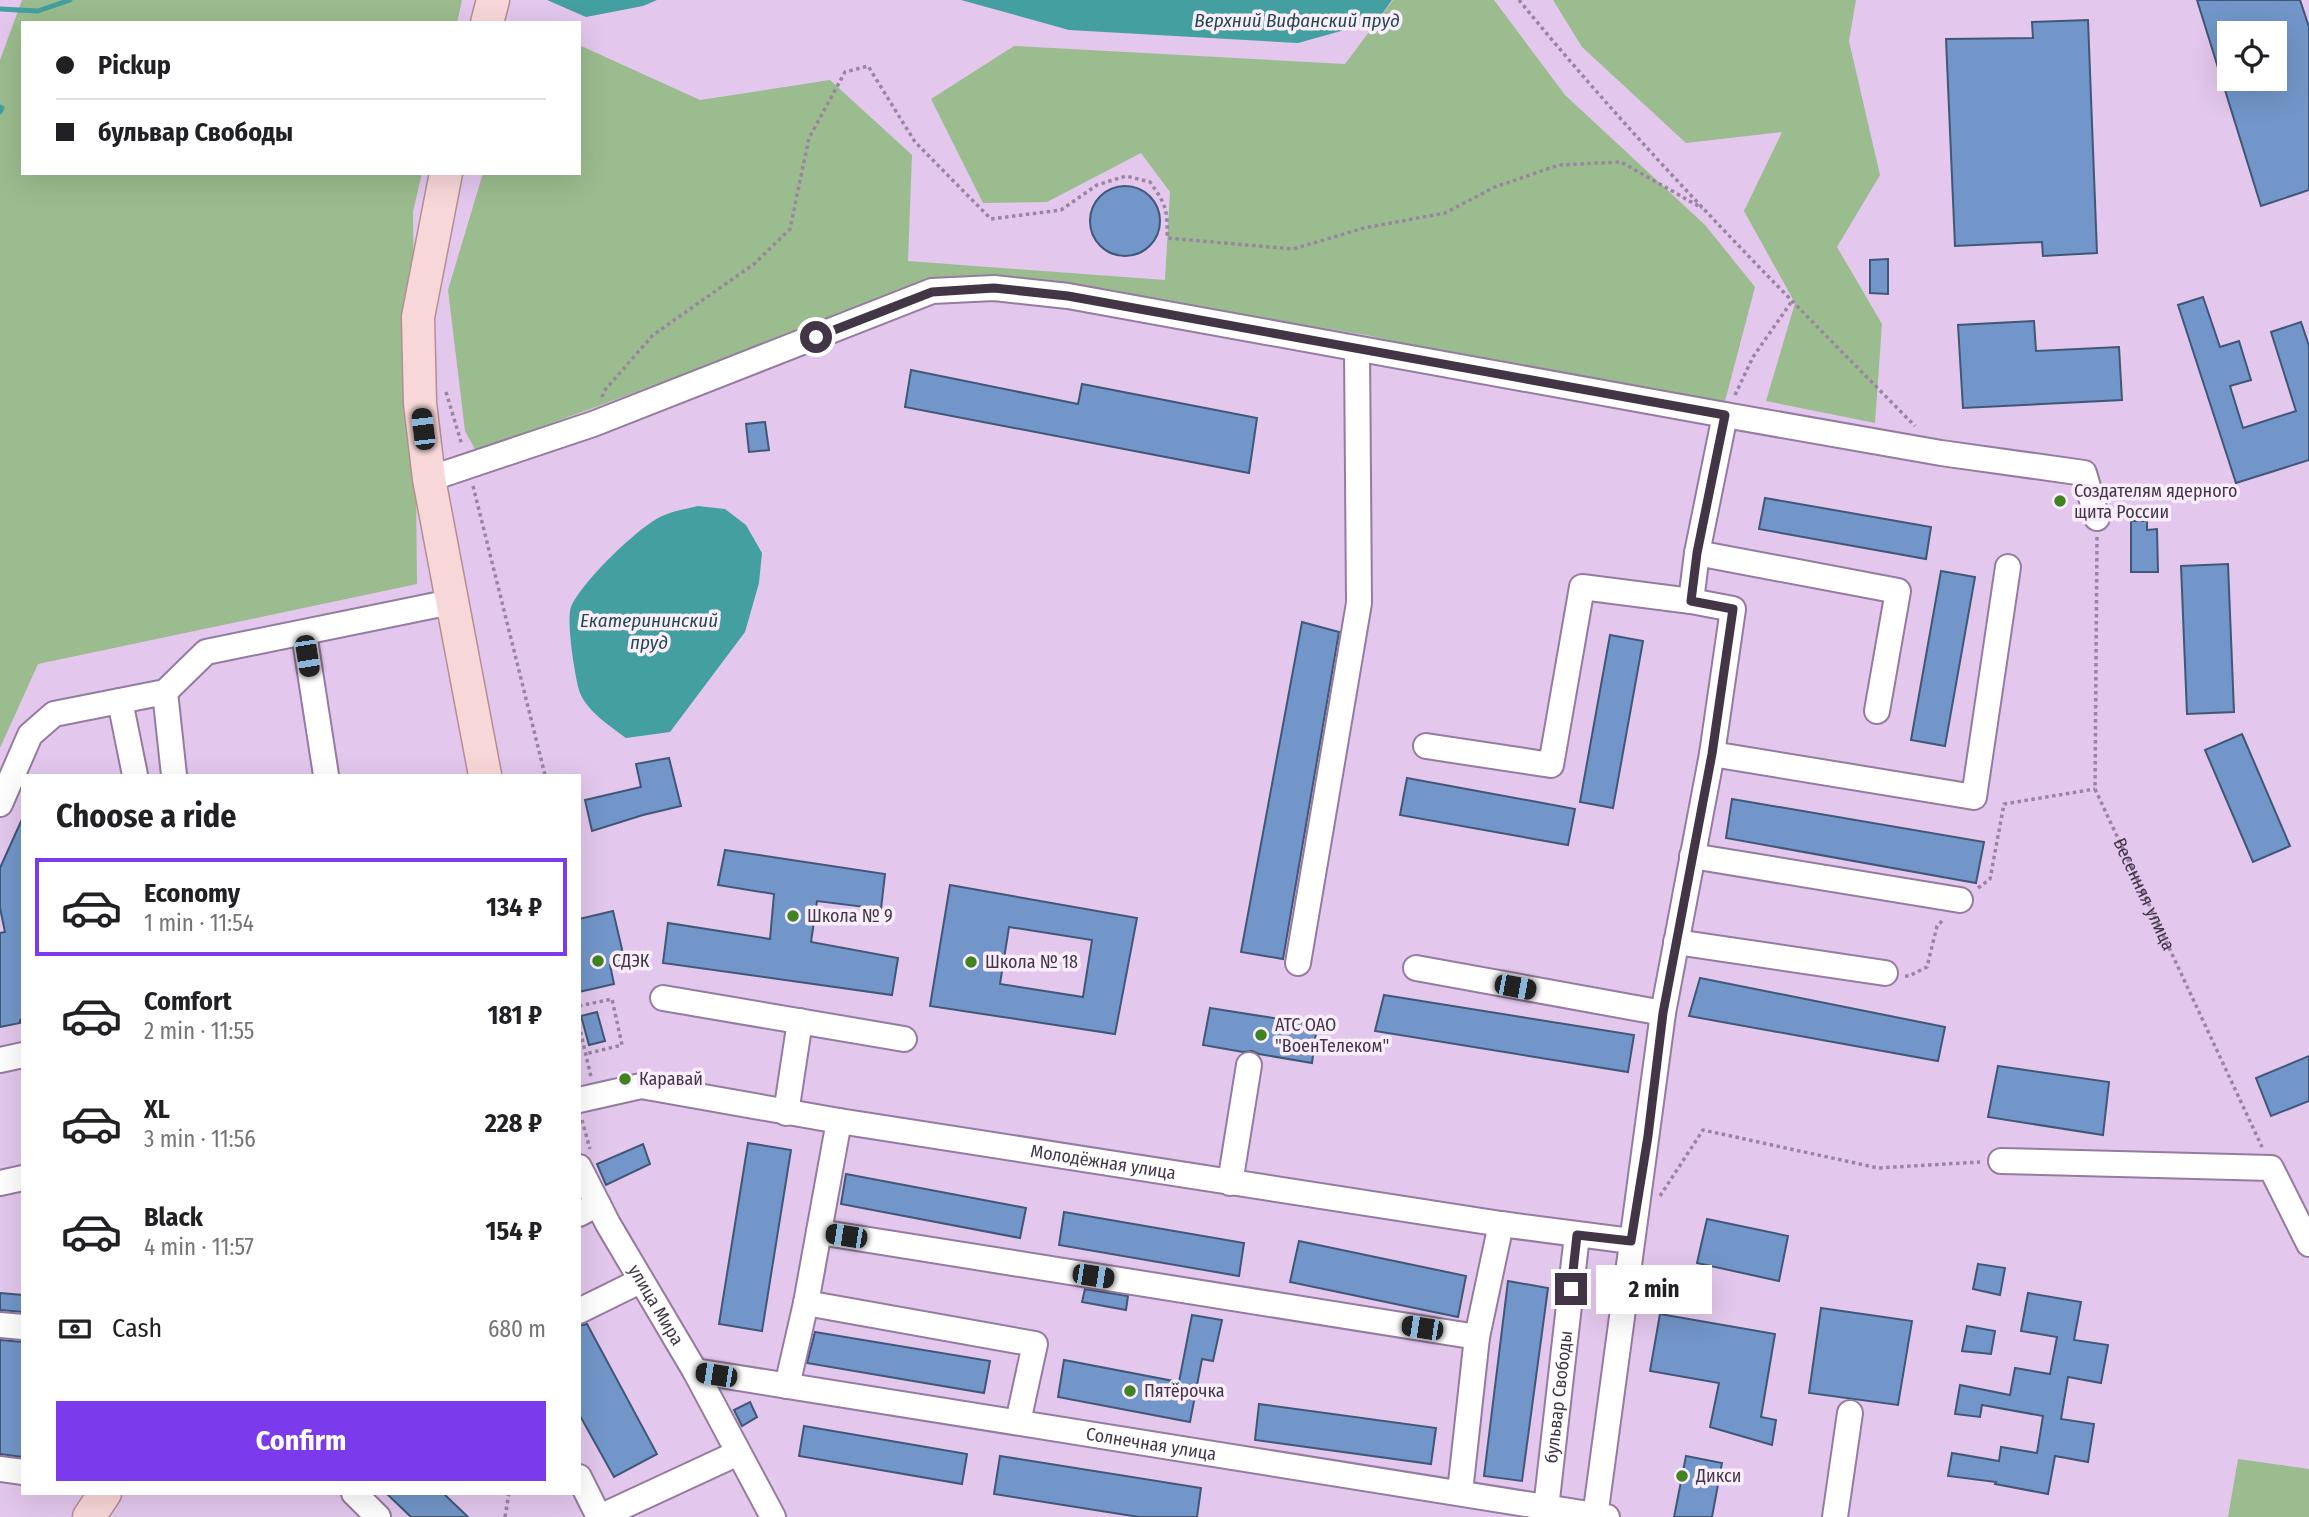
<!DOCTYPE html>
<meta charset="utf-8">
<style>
:root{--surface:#fff;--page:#f6f6f6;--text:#202124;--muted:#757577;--line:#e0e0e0;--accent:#7c3aed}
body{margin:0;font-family:"Fira Sans Condensed",sans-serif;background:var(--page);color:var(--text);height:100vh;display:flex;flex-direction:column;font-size:26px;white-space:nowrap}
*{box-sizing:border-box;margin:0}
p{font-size:23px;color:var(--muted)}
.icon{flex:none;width:38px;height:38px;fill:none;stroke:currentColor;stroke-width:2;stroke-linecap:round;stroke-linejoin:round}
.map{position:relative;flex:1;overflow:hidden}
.details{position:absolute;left:21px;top:774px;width:560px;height:721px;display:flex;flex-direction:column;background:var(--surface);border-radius:0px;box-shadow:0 7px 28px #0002}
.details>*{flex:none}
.top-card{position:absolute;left:21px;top:21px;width:560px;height:154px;border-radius:0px;box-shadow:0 7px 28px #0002;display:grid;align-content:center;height:154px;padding:0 35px;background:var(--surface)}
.fabs{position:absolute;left:2217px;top:21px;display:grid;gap:14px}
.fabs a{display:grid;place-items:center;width:70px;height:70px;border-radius:0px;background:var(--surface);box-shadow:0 7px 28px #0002;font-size:35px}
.end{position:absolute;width:32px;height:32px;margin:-16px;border:9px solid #423646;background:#fff;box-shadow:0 0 0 4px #fff}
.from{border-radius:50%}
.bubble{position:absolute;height:49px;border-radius:0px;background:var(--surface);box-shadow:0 7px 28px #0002;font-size:23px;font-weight:700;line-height:49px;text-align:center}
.car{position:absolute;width:21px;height:42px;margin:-21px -10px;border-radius:9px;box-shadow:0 0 5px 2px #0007;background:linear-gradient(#222 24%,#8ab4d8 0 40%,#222 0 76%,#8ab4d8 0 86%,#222 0)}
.top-card b{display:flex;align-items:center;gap:24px;height:66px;font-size:26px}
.top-card b+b{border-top:2px solid var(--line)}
.top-card i{width:18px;height:18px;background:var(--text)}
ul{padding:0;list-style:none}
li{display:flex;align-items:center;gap:21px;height:98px;margin:0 14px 10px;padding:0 21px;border:4px solid transparent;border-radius:0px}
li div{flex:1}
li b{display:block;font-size:26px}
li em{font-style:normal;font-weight:700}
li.current{border-color:var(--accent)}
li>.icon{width:63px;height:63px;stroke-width:1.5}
h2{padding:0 35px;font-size:32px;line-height:84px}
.pay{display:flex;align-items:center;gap:18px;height:77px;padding:0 35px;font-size:26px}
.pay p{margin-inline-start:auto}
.cta{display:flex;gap:14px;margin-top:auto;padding:14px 35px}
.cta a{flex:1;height:80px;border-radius:0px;background:var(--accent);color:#fff;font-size:28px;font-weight:700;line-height:80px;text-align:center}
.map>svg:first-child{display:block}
</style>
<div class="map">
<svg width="2309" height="1517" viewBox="0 0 2309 1517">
<rect width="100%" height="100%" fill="#e3c7ed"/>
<g fill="#9bbc8e">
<polygon points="22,0 462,0 457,23 23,23 23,173 422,173 413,212 417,584 38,664 0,748 0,60"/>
<polygon points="1393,0 1494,0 1565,95 1705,225 1755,287 1724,405 1499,364 1366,335 1139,297 991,281 742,353 476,451 465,431 448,290 483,173 579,173 579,45 700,100 830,80 912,155 908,261 1165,280 1170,192 1141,153 1047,202 983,203 931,99 1014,46 1345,64"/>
<polygon points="1553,0 1856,0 1849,41 1880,175 1837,247 1882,324 1875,423 1766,401 1795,303 1744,211 1782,132 1686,143 1582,47"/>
<polygon points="2238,1459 2309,1469 2309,1517 2228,1517"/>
</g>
<g fill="#449fa0">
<polygon points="547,0 657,0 643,6 586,17"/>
<polygon points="961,0 1392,0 1377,21 1298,43 1069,30"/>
<path d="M698 506 725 509 746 525 762 553 759 583 745 632 670 732 626 738C610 726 588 712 580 693 575 679 566 620 571 607 581 583 638 527 662 516 673 511 686 509 698 506Z"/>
</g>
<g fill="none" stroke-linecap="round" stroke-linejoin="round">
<g stroke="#449fa0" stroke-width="5">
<polyline points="0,9 38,11 70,0"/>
<polyline points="0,107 2,108 0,112"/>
</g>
</g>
<g fill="#7296c9" stroke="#405777" stroke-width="2" fill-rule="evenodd">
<path d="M2197 0H2300L2309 27V190L2261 206ZM2230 33H2275V79H2230Z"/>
<polygon points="2088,20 2097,253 2043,256 2042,242 1955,246 1946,39 2033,38 2032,22"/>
<circle cx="1125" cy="221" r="35"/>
<polygon points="1888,259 1888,294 1870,293 1870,260"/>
<polygon points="2203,297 2220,347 2239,341 2251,380 2230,386 2243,428 2296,411 2271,332 2301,322 2309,346 2309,460 2236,483 2178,305"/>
<polygon points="2034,321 2036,351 2119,347 2122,400 1963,408 1958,325"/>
<polygon points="911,370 1078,404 1082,384 1257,418 1249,473 905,407"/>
<polygon points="765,422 769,450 749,452 746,424"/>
<polygon points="1765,498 1931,527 1926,559 1759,529"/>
<polygon points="2131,521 2147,521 2147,530 2157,529 2158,572 2131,572"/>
<polygon points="2228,564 2234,712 2187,714 2181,566"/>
<polygon points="1941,571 1975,577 1945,746 1911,740"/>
<polygon points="1302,622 1339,632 1283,959 1241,952"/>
<polygon points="1610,635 1643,641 1613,808 1580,802"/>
<polygon points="2242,734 2290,846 2253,862 2205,750"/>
<polygon points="669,758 681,806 643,815 592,831 585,800 641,787 636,764"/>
<polygon points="1407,778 1575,809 1568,845 1400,815"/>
<polygon points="1732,799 1984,842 1976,883 1726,838"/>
<polygon points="23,817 23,1019 20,1020 20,1023 0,1027 0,933 5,932 0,908 0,868"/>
<polygon points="725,850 885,874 881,909 817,901 811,942 898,958 892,995 663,963 668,923 770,939 774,894 718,885"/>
<path d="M950 885 1137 918 1115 1034 930 1006ZM1009 927 1092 940 1083 997 1000 984Z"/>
<polygon points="613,911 625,962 610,965 614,984 579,992 579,919"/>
<polygon points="1700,978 1945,1027 1938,1061 1689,1016"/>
<polygon points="1384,995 1634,1035 1628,1072 1375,1031"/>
<polygon points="1210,1008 1317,1025 1312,1063 1259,1054 1252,1051 1243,1052 1203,1045"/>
<polygon points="597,1012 605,1041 589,1045 581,1016"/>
<polygon points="2309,1056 2309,1101 2271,1116 2256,1078"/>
<polygon points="1998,1066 2109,1082 2103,1135 1988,1117"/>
<polygon points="748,1143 791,1150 762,1331 719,1324"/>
<polygon points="643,1144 650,1164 606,1185 597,1164"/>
<polygon points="846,1174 1026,1208 1020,1238 841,1204"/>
<polygon points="1064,1212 1244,1243 1239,1276 1059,1245"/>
<polygon points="1707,1219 1788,1236 1779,1281 1697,1263"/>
<polygon points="1299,1241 1466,1276 1458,1317 1290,1282"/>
<polygon points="1978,1264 2005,1268 2000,1295 1973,1289"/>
<polygon points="1508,1281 1548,1288 1522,1481 1484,1476"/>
<polygon points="1085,1289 1128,1296 1126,1310 1082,1302"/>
<polygon points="0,1293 23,1295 23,1312 0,1310"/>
<polygon points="2028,1293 2081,1302 2074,1340 2108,1345 2101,1383 2068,1377 2061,1419 2094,1424 2088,1462 2055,1456 2048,1494 1995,1484 1996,1482 1948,1476 1952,1453 1999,1461 2001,1447 2037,1453 2043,1416 1982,1405 1980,1417 1955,1414 1960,1385 2010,1395 2015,1368 2050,1374 2057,1337 2021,1331"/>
<polygon points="1821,1308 1912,1321 1898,1405 1809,1393"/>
<polygon points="1660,1314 1775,1334 1761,1417 1776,1420 1772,1445 1710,1427 1719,1383 1650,1371"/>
<polygon points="1192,1315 1222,1320 1213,1361 1202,1359 1190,1422 1058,1397 1064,1360 1179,1382"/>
<polygon points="587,1324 657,1454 614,1477 579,1414 579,1326"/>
<polygon points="1967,1326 1995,1331 1991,1354 1962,1351"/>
<polygon points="815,1332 990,1361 984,1393 807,1363"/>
<polygon points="0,1340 23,1342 23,1457 0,1454"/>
<polygon points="750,1402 757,1417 742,1426 734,1410"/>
<polygon points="1259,1404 1436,1428 1431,1464 1255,1440"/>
<polygon points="804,1426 967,1454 962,1484 799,1456"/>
<polygon points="1000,1456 1201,1488 1197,1517 1139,1517 994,1494"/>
<polygon points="1686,1456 1722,1463 1712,1517 1674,1517"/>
<polygon points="386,1493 443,1493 468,1517 411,1517"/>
</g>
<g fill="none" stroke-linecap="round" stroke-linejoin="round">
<defs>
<g id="minor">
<polyline points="1725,415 1941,453 2084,473 2097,518"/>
<polyline points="429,479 593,424 932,291 994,288 1068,296 1725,415 1697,553 1691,601 1733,609 1712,754 1663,1013"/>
<polyline points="1697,553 1898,591 1877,711"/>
<polyline points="304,633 326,775"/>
<polyline points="165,692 174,775"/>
<polyline points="120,701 135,775"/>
<polyline points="1426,746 1551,765 1582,587 1691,601"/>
<polyline points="1712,754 1974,797 2008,567"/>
<polyline points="0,804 30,735 54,714 165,692 206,652 451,602"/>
<polyline points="1692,856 1960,900"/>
<polyline points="1676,942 1885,973"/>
<polyline points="1298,963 1359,603 1357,349"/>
<polyline points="1416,968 1663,1013 1595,1517"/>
<polyline points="663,998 904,1039"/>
<polyline points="0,1060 23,1055"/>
<path id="s2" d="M579 1100 641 1086 839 1121 1501 1224 1631 1241"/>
<polyline points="786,1113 800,1021"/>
<polyline points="2001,1161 2271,1168 2309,1244"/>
<path id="s3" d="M579 1167 608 1224 695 1371 773 1517"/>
<polyline points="0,1183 23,1178"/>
<polyline points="1230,1183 1249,1065"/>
<polyline points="579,1214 598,1204"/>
<polyline points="819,1232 1477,1337 1501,1224"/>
<polyline points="806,1303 1035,1344 1018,1422"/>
<polyline points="579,1311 640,1281"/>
<polyline points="0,1325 23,1327"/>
<path id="s4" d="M695 1371 1607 1517"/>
<polyline points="787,1386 806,1303 839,1121"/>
<polyline points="0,1469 23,1472"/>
<polyline points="579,1477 599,1517"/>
<polyline points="1460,1492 1477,1337"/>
<polyline points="354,1493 378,1517"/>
<polyline points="600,1517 738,1453"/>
<path id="s5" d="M1545 1517 1577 1235"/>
<polyline points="1835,1517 1850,1413"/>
</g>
<g id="major">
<polyline points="487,23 493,0"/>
<polyline points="446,173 418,317 420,403 429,479 485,775"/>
<polyline points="89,1517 105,1493"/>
</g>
</defs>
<use href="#minor" stroke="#957b9f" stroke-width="28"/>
<use href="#major" stroke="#b58e94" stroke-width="35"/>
<g stroke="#9a85a1" stroke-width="3.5" stroke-dasharray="3.5 3.5" stroke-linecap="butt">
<path d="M1519 0C1642 151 1779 288 1915 426"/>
<polyline points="446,392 462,445"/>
<polyline points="1735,395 1753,357 1792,301"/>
<path d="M602 397 604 391 653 335 754 264 790 229 809 138 845 72 868 66 915 142 991 219 1061 210 1097 185 1126 176 1150 182C1166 204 1168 211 1167 238L1293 249 1364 228 1445 213 1495 187 1559 165 1621 162 1702 208"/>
<polyline points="473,486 545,775"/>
<path id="s1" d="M2097 537 2095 789 2262 1147"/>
<polyline points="1978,888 1990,879 2004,804 2095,789"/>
<polyline points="1905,976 1909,976 1927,967 1937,926 1944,919"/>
<polyline points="579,1006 612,999 622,1045 585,1054"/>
<polyline points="579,1025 591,1077"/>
<polyline points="582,1120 590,1149"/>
<polyline points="1660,1196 1703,1130 1878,1168 1980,1162"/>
<polyline points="505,1517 509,1493"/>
</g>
<use href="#minor" stroke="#fff" stroke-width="24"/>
<use href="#major" stroke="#f8d7d8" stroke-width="32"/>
</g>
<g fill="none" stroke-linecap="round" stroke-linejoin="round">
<polyline stroke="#423646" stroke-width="9" points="816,337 932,292 994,288 1068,296 1725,415 1697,553 1691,601 1733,609 1712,754 1663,1013 1648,1136 1631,1241 1577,1235 1571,1289"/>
</g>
<g fill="#438221" stroke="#faeefe" stroke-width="2.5">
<circle cx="2060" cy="501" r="7"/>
<circle cx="793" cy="916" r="7"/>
<circle cx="598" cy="961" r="7"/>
<circle cx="971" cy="962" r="7"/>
<circle cx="1261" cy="1035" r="7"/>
<circle cx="625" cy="1079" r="7"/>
<circle cx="1130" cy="1391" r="7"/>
<circle cx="1682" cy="1476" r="7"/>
</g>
<g text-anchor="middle" stroke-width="7" stroke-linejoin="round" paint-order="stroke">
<g font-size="18" fill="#423646" stroke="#faeefe" text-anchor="start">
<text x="2074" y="497">Создателям ядерного<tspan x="2074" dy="21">щита России</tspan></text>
<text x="807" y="922">Школа № 9</text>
<text x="612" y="967">СДЭК</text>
<text x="985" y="968">Школа № 18</text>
<text x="1275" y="1031">АТС ОАО<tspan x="1275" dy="21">"ВоенТелеком"</tspan></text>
<text x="639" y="1085">Каравай</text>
<text x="1144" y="1397">Пятёрочка</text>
<text x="1696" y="1482">Дикси</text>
</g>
<g font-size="18" fill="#423646" stroke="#faeefe">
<text dy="6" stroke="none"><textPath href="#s1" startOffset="368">Весенняя улица</textPath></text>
<text dy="6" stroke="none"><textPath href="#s2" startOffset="532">Молодёжная улица</textPath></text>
<text dy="6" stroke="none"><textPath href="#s3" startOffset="158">улица Мира</textPath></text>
<text dy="6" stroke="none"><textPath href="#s5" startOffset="121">бульвар Свободы</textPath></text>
<text dy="6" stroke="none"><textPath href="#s4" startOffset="462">Солнечная улица</textPath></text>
</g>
<g font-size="19" font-style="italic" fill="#214a4b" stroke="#faeefe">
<text x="1297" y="27">Верхний Вифанский пруд</text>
<text x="649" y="627">Екатерининский<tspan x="649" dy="22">пруд</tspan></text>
</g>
</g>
</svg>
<div class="fabs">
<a><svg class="icon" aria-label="locate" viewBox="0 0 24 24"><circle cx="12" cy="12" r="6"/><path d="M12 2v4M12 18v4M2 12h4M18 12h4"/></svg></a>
</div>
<i class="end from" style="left:816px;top:337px"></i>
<i class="end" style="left:1571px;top:1289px"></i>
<div class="bubble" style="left:1596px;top:1265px;width:116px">2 min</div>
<i class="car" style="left:423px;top:429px;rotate:353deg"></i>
<i class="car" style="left:307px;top:656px;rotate:171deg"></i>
<i class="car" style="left:1515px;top:987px;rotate:101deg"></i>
<i class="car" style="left:846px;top:1236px;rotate:279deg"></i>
<i class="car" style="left:1093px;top:1276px;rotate:99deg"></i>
<i class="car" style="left:1422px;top:1328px;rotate:279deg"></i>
<i class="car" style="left:716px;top:1375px;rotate:279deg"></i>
<div class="top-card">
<b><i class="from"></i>Pickup</b>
<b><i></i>бульвар Свободы</b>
</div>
<section class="details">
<h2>Choose a ride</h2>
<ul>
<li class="current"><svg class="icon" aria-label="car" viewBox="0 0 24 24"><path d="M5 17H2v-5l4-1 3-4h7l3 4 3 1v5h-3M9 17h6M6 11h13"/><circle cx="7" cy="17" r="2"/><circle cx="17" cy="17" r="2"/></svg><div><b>Economy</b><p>1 min · 11:54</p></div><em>134 ₽</em></li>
<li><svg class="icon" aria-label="car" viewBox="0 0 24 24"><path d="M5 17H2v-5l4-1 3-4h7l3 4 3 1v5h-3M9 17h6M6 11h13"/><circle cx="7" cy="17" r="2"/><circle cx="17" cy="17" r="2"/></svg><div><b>Comfort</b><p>2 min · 11:55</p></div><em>181 ₽</em></li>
<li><svg class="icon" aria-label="car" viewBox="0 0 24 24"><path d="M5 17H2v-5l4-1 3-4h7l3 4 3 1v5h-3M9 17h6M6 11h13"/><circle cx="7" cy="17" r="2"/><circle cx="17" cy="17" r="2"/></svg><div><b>XL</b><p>3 min · 11:56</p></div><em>228 ₽</em></li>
<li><svg class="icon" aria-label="car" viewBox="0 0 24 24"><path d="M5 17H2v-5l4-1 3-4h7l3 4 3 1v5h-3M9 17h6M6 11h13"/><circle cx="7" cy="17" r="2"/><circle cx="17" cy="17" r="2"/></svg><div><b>Black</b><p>4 min · 11:57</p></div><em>154 ₽</em></li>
</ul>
<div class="pay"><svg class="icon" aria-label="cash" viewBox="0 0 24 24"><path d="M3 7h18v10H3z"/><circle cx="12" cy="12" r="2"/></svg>Cash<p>680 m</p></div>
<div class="cta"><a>Confirm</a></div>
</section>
</div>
